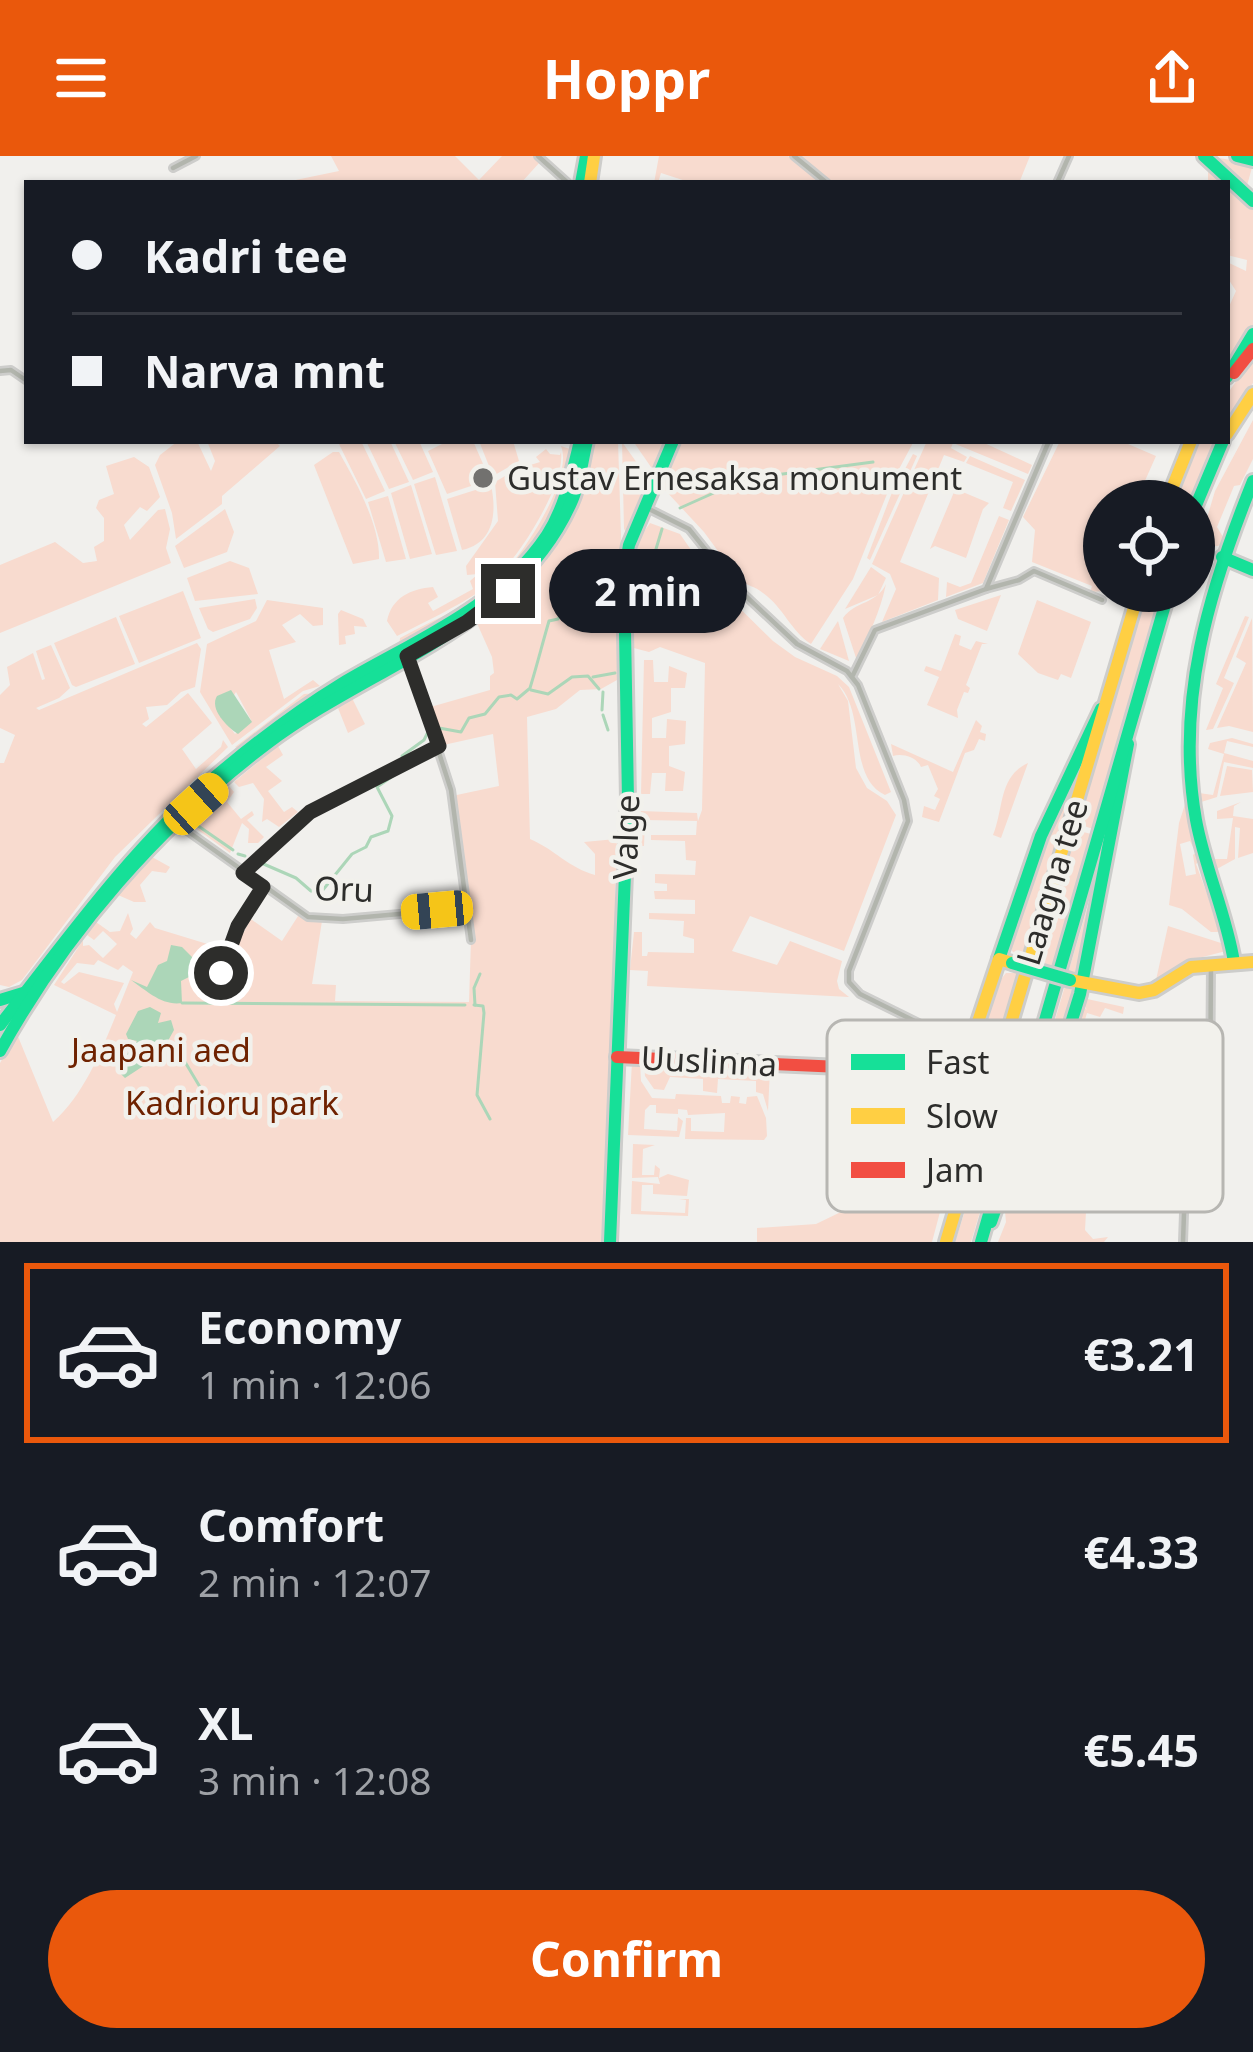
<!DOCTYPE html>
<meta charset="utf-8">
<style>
:root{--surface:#171b24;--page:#242831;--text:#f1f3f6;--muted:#9ea1a6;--line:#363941;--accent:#ea580c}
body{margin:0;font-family:"Noto Sans",sans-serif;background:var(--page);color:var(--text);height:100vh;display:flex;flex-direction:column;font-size:45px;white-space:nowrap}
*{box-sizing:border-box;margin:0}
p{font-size:39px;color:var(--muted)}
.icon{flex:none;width:66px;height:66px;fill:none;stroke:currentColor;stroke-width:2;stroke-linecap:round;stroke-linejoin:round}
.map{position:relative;height:1086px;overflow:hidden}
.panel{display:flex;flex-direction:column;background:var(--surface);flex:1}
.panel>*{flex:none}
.guide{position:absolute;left:24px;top:24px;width:1206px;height:264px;border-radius:0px;box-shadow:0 3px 9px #0004;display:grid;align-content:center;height:264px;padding:0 48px;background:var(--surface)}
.tools{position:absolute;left:1083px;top:324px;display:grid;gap:24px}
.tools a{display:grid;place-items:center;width:132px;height:132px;border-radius:50%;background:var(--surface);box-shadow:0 3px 9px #0004;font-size:60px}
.end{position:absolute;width:54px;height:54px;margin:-27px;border:15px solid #2d2d2b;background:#fff;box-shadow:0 0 0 6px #fff}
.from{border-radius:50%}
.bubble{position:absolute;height:84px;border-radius:42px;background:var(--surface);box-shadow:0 3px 9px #0004;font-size:39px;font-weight:700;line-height:84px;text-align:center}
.car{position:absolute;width:36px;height:72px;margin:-36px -18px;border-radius:15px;box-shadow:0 0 9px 3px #0007;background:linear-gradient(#f5c518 24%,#345 0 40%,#f5c518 0 76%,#345 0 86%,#f5c518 0)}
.guide b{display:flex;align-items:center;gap:42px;height:114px;font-size:45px}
.guide b+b{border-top:3px solid var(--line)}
.guide i{width:30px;height:30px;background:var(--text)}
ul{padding:21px 0 0;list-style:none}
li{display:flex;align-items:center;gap:36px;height:180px;margin:0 24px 18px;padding:0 24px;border:6px solid transparent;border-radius:0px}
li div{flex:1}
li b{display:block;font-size:45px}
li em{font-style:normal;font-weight:700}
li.active{border-color:var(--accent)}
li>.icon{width:108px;height:108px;stroke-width:1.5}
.cta{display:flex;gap:24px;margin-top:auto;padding:24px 48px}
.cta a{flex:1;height:138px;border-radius:72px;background:var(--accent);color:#fff;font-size:48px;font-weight:700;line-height:138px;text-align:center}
header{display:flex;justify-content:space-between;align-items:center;height:156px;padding:0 48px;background:var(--accent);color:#fff;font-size:54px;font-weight:700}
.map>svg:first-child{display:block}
</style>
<header><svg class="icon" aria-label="menu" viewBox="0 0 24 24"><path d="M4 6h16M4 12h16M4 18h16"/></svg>Hoppr<svg class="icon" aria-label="share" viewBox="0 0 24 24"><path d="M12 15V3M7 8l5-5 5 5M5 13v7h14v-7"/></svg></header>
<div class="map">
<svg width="1253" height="1086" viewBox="0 0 1253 1086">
<rect width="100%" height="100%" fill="#f1f0ed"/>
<g fill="#f8dbcf" fill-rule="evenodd">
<polygon points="331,0 455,0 479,24 502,0 533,0 540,6 521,27 281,27 339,15"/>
<polygon points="659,0 788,0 823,27 692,27 661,17 658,27 654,27"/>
<polygon points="799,0 1030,0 1019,27 833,27"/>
<polygon points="1208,0 1253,8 1246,33"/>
<polygon points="1202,2 1253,53 1253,171 1228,204 1227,155 1236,135 1227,121 1227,106 1246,115 1247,104 1227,99 1227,85 1231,84 1227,77 1227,27 1208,27 1208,15 1199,4"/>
<polygon points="1253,202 1253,227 1227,266 1227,238"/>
<polygon points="1253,264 1253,303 1240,329 1234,330 1217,371 1223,381 1222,387 1218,390 1199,389 1215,335"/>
<polygon points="178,285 197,285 211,315 215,305 207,285 275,285 280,290 222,340 222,348 176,383 172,357 155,309 160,299"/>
<polygon points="361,285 385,335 366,343 338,286"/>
<polygon points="366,285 390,285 409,326 389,333"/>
<polygon points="394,285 419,285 433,316 413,324"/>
<polygon points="448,285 473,285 487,317 478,319 480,327 447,338 428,295"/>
<polygon points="479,285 513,285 519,305 493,320"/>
<path d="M591 285H618L621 379 617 524 601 533 580 534 556 553 527 561 530 683C554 693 569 712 595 719V698L584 686 616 683C621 707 610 731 618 755L605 1086H0V907L17 878 53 966C83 940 101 896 116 859L54 829 83 784V790L89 789 103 802 117 788 103 775 94 784 87 779 96 766 110 776 120 775 128 757 133 773 130 778 136 783 150 766 155 772 227 794 245 759 282 785 300 757 322 765 312 828 336 829 335 845 469 846 471 784 452 640 499 630 493 578 439 590 427 552 490 534V520L494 517 492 501 476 465C544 426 582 362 591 285ZM98 804 118 814 123 809 133 816 117 856 114 848 124 827 79 816 64 828 61 826 77 807 94 809Z"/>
<polygon points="633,285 669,285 657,312 653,314"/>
<path d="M679 285H914L891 328 853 423 811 488C791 475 783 451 763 437 755 430 746 430 738 422L743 416 737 410 734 417 704 376 665 334 664 326Z"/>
<polygon points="927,285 980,285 1032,309 1028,318 953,287 951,292 967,301 964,306 944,299 900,406 939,422 938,444 882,466 896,433 890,418 872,408"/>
<polygon points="1060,285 1121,285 1156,300 1136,345 1104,345 1104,435 1090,436 1092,430 1032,406 1035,374 1023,361"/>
<polygon points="1199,285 1216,285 1190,345 1175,345"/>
<polygon points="622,286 647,321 627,377 624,373"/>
<path d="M561 290 573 294C567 319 562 344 550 366 520 421 457 468 399 489L400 482C427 467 459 454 484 436 513 416 575 325 561 290Z"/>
<path d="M546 293 550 298 560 299 561 296C566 330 511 416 482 434 456 451 425 466 397 480L387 465C392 441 411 433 433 431L438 441 428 447 433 455 473 433 470 425 478 418 467 419 466 410 498 365 495 326 510 317 520 322 526 316 524 311 540 306 536 301Z"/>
<path d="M333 296H339C356 326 380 369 379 403L353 408 314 309Z"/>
<polygon points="913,298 917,300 870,404 867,402 891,339"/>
<polygon points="970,300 1025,324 1011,355 1003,352 1013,326 966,307"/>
<polygon points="134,301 149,311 160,341 147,355 140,351 124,369 130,384 158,354 165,353 170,373 166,392 171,407 0,477 0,409 55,386 83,407 97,405 94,391 104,385 104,362 96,352 99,344 114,338 106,310"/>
<polygon points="435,321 457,395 436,399 414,328"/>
<polygon points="411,329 432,398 410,403 391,337"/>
<path d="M491 329C497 357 494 387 462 394L447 343Z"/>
<polygon points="957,329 958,334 989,347 983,353 966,402 935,390 930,393"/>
<polygon points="388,340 406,403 386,406 368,346"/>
<polygon points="225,353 234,376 227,396 184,412 175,390"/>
<path d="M647 357 643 377 650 367 680 378 714 427 773 485 795 501 837 520 849 531 891 636 885 639C847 621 867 557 838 528L848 545 856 612 867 632 887 645 896 659 844 795 750 760 732 795 777 809 790 785 842 805 837 825 839 833 849 841 647 830 648 815 630 814 634 776H642V800H647L648 796 694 797V783L683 780 684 765 649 763V757L695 758V744L655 743 654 735H667V728L655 727V718L695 719 696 705 686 704 685 685 651 684V679H696L697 665 645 664 644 690H638L640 655 697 657 698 665 702 654 705 507 660 491 649 496 630 491 629 403Z"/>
<polygon points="999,360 1009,364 983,427 946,441 947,426 960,431 971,427"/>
<polygon points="230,405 249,412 258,438 195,445 187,422"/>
<polygon points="871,411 886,422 878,439 845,453"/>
<path d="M886 428C880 457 869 477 857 505L843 462C855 445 877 448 886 428Z"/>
<polygon points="183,435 201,482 139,507 119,460"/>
<polygon points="1146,435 1162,435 1093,673 1078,668"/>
<polygon points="1001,439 987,475 958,463 955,454"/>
<polygon points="255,443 257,452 250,463 213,476 208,473 199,452"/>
<path d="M267 444 323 452V469L313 470 300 458 282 469 296 486 269 494 284 543 313 524 320 530 303 535 232 589 200 536 207 488 256 465ZM236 536 251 564 235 578 221 559Z"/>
<polygon points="1037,444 1091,466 1071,522 1061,518 1058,524 1038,517 1018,498"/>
<polygon points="341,454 363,463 367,471 354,470 355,478 345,480 346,488 339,489 338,458"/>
<polygon points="1245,460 1249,461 1224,522 1234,527 1213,573 1206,574 1223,532 1216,528"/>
<polygon points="116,461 135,508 76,531 72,529 54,487"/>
<polygon points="1252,462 1253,576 1229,570 1217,572 1246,507 1236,501"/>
<polygon points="838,465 849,505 820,493"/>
<polygon points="955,478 961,480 959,489 971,494 976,485 988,488 982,488 966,529 970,532 968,537 964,536 957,554 958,562 927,549 939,521 924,515 926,510 941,515"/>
<polygon points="197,487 201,493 195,531 181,536 167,549 146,551 149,563 142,568 146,571 188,537 212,567 182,593 196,613 221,591 223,584 228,591 115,701 22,824 9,831 0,829 0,607 4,607 15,579 0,572 0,539 10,529 7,511 33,497 42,524 45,523 36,495 51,489 70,532 59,542 36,552 39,554"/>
<polygon points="644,504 653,504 654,526 668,526 669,510 687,517 685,532 671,532 671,556 652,562 652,582 666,582 667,563 686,565 685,588 669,590 669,610 685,616 683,635 665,635 666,617 652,617 650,638 641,638"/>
<polygon points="317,537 241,593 235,591 304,538"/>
<polygon points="350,538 365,568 348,577 336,547"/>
<path d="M976 564 982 570 980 576 986 578 985 585 979 583 974 594 965 597 939 666 922 661 924 650 935 654 940 643 934 640 938 633 928 609 921 611C917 601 902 597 893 600L891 588 953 616Z"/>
<polygon points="291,579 278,590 283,599 266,611 282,625 268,635 284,656 292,651 298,656 279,671 267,663 262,666 264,643 253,627 239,631 234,626"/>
<polygon points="1232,582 1253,588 1253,591 1227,585 1224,597 1253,605 1253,612 1224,606 1217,641 1198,647 1196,629 1200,630 1199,637 1213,639 1224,598 1208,593 1210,587"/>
<path d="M1028 607 1001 682 993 679C1004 653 998 621 1028 607Z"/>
<polygon points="1078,608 1022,803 1012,795 1010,781 1051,664"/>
<polygon points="1227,610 1252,614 1253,636 1220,640"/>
<polygon points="229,630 234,636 227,646 241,663 252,655 254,659 247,664 264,681 258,687 248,687 249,673 242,667 230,697 187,666"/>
<polygon points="1187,642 1198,689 1193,691 1190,685 1180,688 1186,720 1196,718 1193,699 1198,695 1202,703 1196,708 1217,765 1223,766 1226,776 1211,776 1182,753 1169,749 1179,667"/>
<polygon points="1241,646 1234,650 1233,660 1253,663 1253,697 1238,702 1240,672 1235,671 1235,703 1215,714 1209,698 1214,703 1227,703 1233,662 1217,663 1217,655"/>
<polygon points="1076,674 1091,678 1053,812 1039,808"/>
<polygon points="1107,685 1083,808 1077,816 1068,817"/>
<polygon points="152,701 170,711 166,717 152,715 140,729 146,746 134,746 118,739"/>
<polygon points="1168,770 1221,787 1226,795 1191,804 1156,824"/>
<path d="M1006 817H1018L974 960C966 924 982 845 1006 817Z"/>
<path d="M1065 830 1072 834C1074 877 1047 924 1026 963Z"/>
<path d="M1087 843 1124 851 1123 858 1105 852 1100 861 1087 857 1064 933 1018 1032 1033 1019 1071 1057 1049 1029 1054 1017 1055 1034H1078V1018L1069 1017 1068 1007 1060 1003 1071 976H1084L1085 997 1109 996 1110 981H1117C1117 1002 1109 1016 1109 1036H1106V1014H1090L1092 1055 1086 1056 1085 1074 1093 1083 1108 1081 1104 1086H998L1006 1066 1004 1046 1017 1005 1065 906 1082 849 1087 854 1083 847Z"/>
<polygon points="632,906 640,906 641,925 652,942 675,943 676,938 721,940 722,947 730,947 731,940 740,941 739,947 746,948 747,941 757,940 766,962 767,980 764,984 685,983 686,962 691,962 691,975 724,976 725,957 688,959 687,954 678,953 678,958 656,957 656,949 650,949 645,954 644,973 677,975 678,961 683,965 679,981 628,979"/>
<polygon points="644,906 770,913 768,955 763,938 756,936 756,925 718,923 717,937 703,935 703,923 670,921 664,934 654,933 645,920"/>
<polygon points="1004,932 1009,933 991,996 995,1005 971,1086 955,1086"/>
<polygon points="633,988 655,989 643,993 642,1019 654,1019 655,1009 660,1013 659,1022 668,1018 689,1024 687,1040 653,1038 653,1029 642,1029 641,1055 685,1057 686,1044 679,1043 689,1043 688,1060 631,1058 632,1025 660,1028 658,1021 632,1022"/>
<path d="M903 1026C916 1038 930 1033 944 1041L932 1086H757V1072L816 1068Z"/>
</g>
<g fill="#acd6b8">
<path d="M231 534 252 566 238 578C227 571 209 553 217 540Z"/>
<path d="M171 789 182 791 199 808 197 817 181 825 182 847C162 850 147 835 131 824L147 831 158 809 167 805Z"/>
<polygon points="150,851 161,857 158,867 171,864 174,874 164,892 149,897 148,907 125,922 119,916 123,903 137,885 128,883 126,878 138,855"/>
</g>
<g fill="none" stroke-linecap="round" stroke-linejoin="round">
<g stroke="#acd6b8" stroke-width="3">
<polyline points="680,352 745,323 873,306"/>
<polyline points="643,413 653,403 662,373"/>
<polyline points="629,415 636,414"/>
<polyline points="566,449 571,440 578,444 583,432 617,417"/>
<polyline points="593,521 615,517"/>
<path d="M530 532C537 509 542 489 549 465L558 463 563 455"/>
<polyline points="531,534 548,538 572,521 588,520 599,533"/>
<polyline points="602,554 603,536"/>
<polyline points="603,559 608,574"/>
<polyline points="439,572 461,576 469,562 485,558 499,541 511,539 517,543 529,533"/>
<polyline points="402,600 424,584 428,576"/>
<polyline points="194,667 233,694"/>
<polyline points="238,698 245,700"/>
<polyline points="259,706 296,722 311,735 322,735 352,698 366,691 371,681 388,675 392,660 377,631 403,613"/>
<polyline points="182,847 465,849"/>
<polyline points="474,849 483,850 484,857 477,939 490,963"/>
<polyline points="475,849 474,832 480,818"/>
<polyline points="174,894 183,903"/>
<polyline points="185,906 200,931"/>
</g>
<defs>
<g id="street">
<polyline points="538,0 568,27"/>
<polyline points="794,0 827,27"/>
<polyline points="173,12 196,0"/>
<polyline points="1057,27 1069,0"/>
<polyline points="0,215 11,214 27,225"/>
<polyline points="645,351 689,373 734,429 797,488 847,515 858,529 904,644 908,665 849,815 849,826 860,838 947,881"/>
<polyline points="986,433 1019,424 1034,415 1102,444"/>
<polyline points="409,504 451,634 471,784"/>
<polyline points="853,519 875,474 986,433 1049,285"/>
<polyline points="179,669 308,761 343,763 467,752"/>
<polyline points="243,717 310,657 438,590"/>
<polyline points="217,841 228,794 263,731"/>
<polyline points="1183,1086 1187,972 1189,965 1207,961 1210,951 1211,808"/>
</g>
<g id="fast">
<polyline points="1204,0 1253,45"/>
<polyline points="1237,0 1253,4"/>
<polyline points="581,27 586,0"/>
<polyline points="1227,221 1253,178"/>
<polyline points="1194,354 1223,285"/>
<polyline points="1222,401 1253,414"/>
<polyline points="999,803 1041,680 1101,553"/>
<path d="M1234 806C1226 757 1205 713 1196 664 1175 546 1209 434 1253 325"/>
<polyline points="0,844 23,837"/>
<path d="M0 869C68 782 132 692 216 620 255 587 297 555 341 528 413 485 498 453 547 379 565 351 572 317 580 285"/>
<path d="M0 895C66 776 159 669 268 587 370 510 515 472 571 347 580 328 582 305 587 285"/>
<polyline points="991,1066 1016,994 1058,909 1080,838 1128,588"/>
<polyline points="610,1086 628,644 624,418 629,389 673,285"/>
<polyline points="981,1086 1169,435"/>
</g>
<g id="slow">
<polyline points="590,27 594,0"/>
<polyline points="1227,278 1253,238"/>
<polyline points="1167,345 1191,285"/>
<polyline points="1070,824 1139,837 1154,834 1191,811 1253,806"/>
<polyline points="962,1022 976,872 999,803 1012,807"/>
<polyline points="946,1086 1139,435"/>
</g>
<g id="jam">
<polyline points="1234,217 1253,193"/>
<polyline points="617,901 931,915 946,909 948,881 974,886"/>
</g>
</defs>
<use href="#street" stroke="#cdcdcb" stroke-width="10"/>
<use href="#fast" stroke="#cdcdcb" stroke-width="18"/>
<use href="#slow" stroke="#cdcdcb" stroke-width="18"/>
<use href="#jam" stroke="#cdcdcb" stroke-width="18"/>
<use href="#street" stroke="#b2b5ad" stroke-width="4.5"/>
<use href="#fast" stroke="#16e098" stroke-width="12"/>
<use href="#slow" stroke="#ffcf43" stroke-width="12"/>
<use href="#jam" stroke="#f24e42" stroke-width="12"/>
<defs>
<polyline id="fast-bridge" points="1012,807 1070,824"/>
</defs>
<use href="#fast-bridge" stroke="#cdcdcb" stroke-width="18" stroke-linecap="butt"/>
<use href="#fast-bridge" stroke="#16e098" stroke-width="12"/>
</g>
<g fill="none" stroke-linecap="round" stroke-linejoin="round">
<polyline stroke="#2d2d2b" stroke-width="15" points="221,817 238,770 263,731 243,717 310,656 439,590 407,500 467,466 508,435"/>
</g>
<circle fill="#72716f" stroke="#f2f1ec" stroke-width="4.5" cx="483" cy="322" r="12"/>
<g text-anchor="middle" stroke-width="9" stroke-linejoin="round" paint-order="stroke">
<g font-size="33" fill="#2d2d2b" stroke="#f2f1ec" text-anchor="start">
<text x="507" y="334">Gustav Ernesaksa monument</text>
</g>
<g font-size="33" fill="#2d2d2b" stroke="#f2f1ec">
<text transform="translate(626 681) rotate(-88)" y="12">Valge</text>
<text transform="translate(1052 726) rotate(-73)" y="12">Laagna tee</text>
<text transform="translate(344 733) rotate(2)" y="12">Oru</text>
<text transform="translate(709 905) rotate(3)" y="12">Uuslinna</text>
</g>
<g font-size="33" fill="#6f2200" stroke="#f2f1ec">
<text x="161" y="906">Jaapani aed</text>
<text x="232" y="959">Kadrioru park</text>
</g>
</g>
<rect x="827" y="864" width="396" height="192" rx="18" fill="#f2f1ec" stroke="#b7b6b2" stroke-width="3"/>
<rect x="851" y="898" width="54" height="16" fill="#16e098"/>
<rect x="851" y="952" width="54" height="16" fill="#ffcf43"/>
<rect x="851" y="1006" width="54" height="16" fill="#f24e42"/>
<g font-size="33" fill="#2d2d2b">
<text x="926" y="918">Fast</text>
<text x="926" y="972">Slow</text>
<text x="926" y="1026">Jam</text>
</g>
</svg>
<div class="tools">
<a><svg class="icon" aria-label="locate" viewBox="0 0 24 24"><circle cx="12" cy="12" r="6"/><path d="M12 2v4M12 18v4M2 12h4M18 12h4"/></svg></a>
</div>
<i class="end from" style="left:221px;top:817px"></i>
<i class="end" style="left:508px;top:435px"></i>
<div class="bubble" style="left:549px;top:393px;width:198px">2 min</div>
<i class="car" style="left:196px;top:648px;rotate:48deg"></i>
<i class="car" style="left:437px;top:754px;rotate:265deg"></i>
<div class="guide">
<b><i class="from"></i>Kadri tee</b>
<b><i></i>Narva mnt</b>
</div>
</div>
<section class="panel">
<ul>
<li class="active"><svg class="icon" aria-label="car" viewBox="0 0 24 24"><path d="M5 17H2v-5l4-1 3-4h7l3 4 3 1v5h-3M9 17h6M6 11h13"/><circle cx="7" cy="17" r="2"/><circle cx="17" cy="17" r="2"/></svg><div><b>Economy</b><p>1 min · 12:06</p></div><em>€3.21</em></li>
<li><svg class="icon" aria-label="car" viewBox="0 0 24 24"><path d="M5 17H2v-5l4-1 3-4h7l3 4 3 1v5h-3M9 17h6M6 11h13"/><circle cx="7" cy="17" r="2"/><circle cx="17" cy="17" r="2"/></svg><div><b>Comfort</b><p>2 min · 12:07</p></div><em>€4.33</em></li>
<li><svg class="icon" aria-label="car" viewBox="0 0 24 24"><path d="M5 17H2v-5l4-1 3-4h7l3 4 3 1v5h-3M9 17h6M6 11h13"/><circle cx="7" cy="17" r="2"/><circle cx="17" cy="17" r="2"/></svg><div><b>XL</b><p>3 min · 12:08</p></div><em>€5.45</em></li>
</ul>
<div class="cta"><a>Confirm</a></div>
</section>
